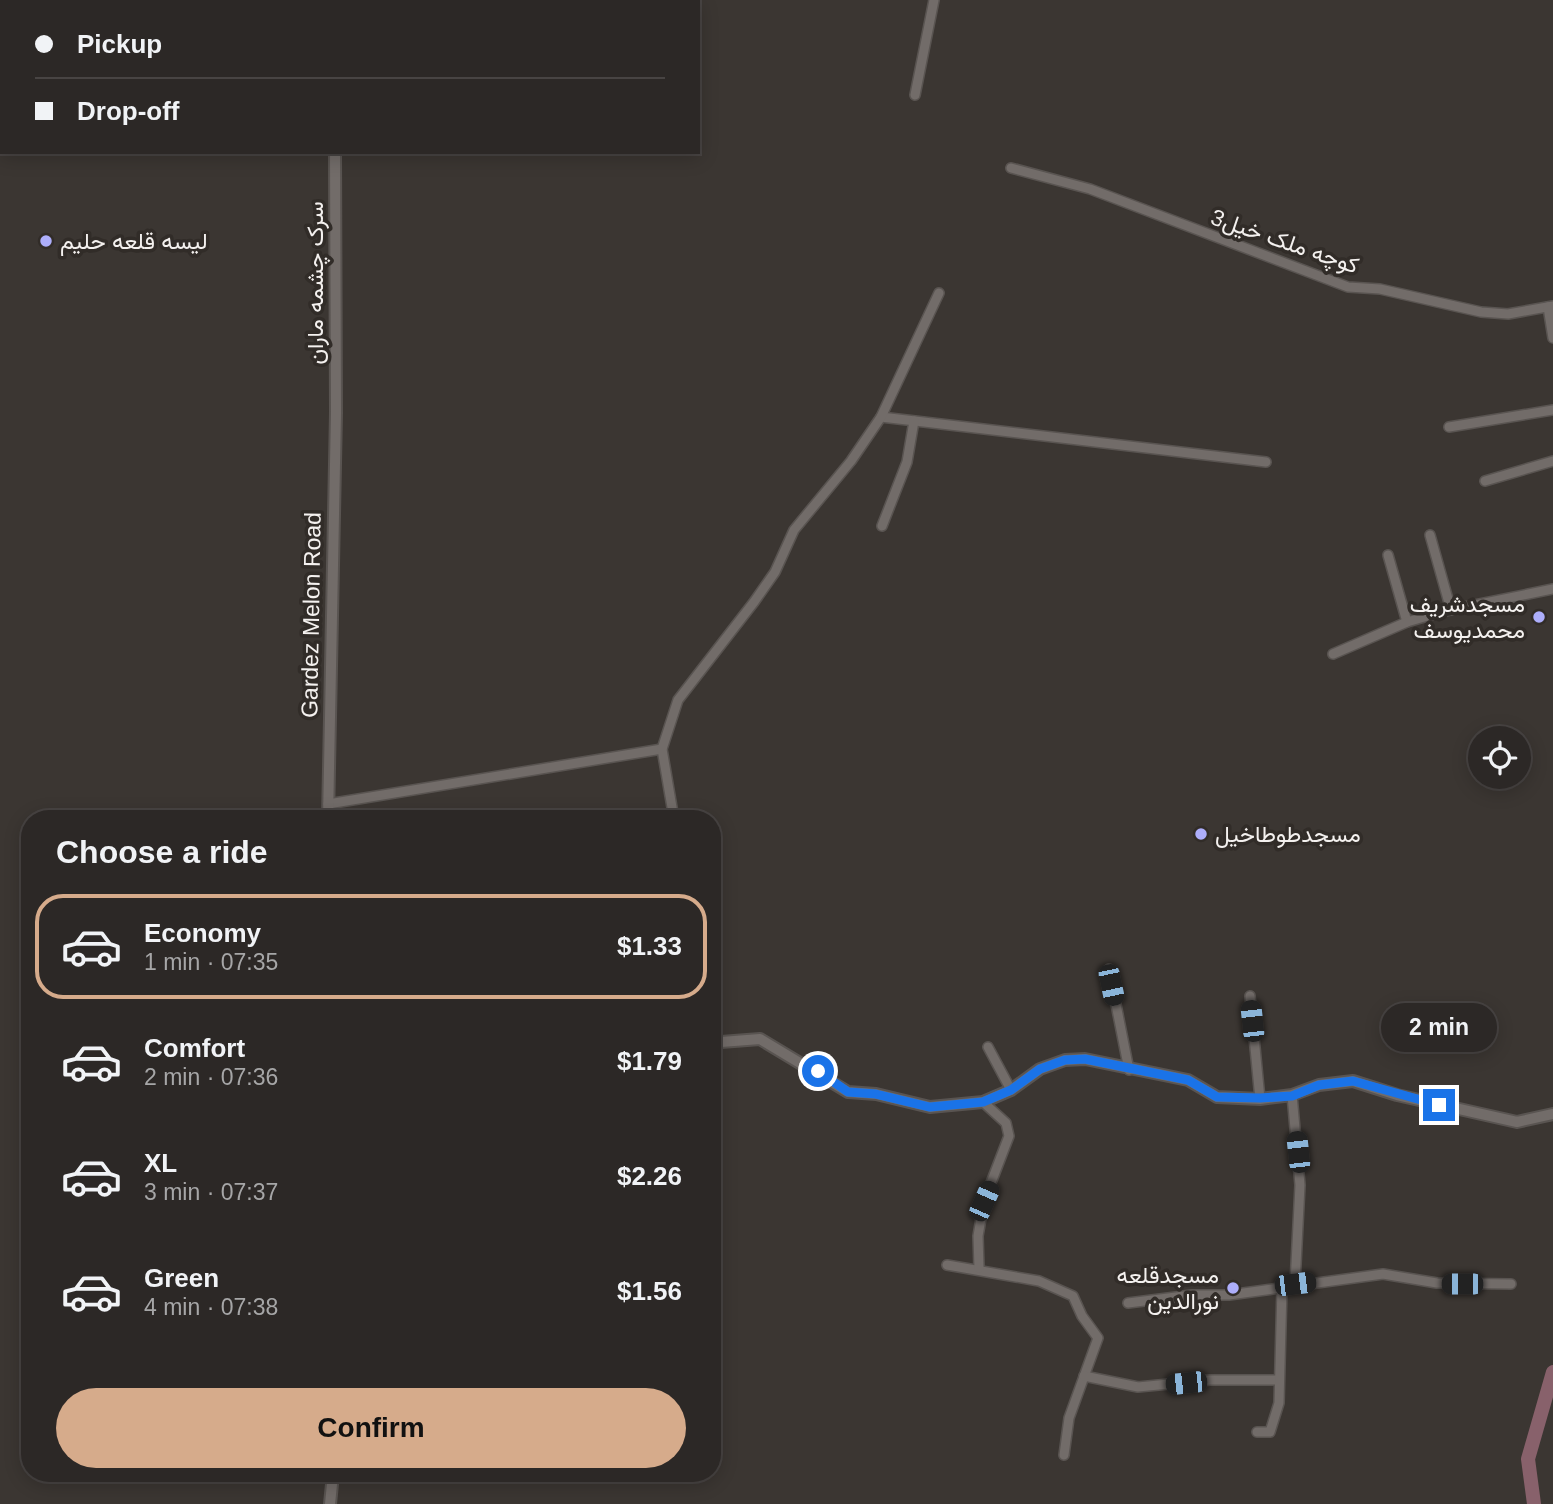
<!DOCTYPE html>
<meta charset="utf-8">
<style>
:root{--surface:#2c2826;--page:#383432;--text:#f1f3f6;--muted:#a6a6a7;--line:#484443;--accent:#d6ab8b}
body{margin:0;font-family:Arial,Vazirmatn,sans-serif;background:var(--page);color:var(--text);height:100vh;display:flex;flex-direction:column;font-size:26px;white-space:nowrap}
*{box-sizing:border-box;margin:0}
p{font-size:23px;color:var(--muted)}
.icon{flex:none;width:38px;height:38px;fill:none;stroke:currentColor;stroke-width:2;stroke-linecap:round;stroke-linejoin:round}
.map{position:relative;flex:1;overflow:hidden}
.details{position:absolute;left:21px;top:810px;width:700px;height:672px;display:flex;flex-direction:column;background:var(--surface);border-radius:28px;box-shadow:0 4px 18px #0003,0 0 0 2px var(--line)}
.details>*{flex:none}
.top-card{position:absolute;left:0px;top:0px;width:700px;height:154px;box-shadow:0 4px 18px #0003,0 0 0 2px var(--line);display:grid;align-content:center;height:154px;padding:0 35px;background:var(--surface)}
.buttons{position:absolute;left:1468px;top:726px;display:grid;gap:14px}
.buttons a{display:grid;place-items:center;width:63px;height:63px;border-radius:50%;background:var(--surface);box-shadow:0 4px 18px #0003,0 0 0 2px var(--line);font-size:35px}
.end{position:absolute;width:32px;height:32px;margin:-16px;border:9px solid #1a73e8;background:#fff;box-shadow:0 0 0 4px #fff}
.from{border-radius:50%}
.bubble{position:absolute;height:49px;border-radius:24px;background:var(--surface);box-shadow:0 4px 18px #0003,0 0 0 2px var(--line);font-size:23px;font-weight:700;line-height:49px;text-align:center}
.car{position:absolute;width:21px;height:42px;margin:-21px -10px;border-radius:9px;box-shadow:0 0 5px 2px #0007;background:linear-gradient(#222 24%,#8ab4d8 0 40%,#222 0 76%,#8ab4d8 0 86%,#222 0)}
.top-card b{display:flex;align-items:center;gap:24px;height:66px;font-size:26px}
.top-card b+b{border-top:2px solid var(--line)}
.top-card i{width:18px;height:18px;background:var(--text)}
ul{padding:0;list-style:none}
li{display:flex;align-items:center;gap:21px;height:105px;margin:0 14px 10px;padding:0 21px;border:4px solid transparent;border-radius:28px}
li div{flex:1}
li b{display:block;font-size:26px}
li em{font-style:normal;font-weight:700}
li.current{border-color:var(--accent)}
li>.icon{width:63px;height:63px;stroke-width:1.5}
h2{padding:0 35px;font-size:32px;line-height:84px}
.cta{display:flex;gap:14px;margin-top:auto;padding:14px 35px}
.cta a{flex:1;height:80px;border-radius:42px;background:var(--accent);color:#111;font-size:28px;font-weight:700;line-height:80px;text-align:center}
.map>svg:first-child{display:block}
</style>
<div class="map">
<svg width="1553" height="1504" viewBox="0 0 1553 1504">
<rect width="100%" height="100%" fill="#3b3632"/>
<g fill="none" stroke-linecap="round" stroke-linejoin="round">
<polyline stroke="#88616b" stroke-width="14" points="1534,1504 1528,1459 1553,1372"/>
<defs>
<g id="minor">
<polyline points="915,95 934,0"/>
<polyline points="1011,168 1090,189 1348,287 1380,289 1481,312 1508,314 1553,306"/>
<polyline points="1548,307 1553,338"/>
<polyline points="881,417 1266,462"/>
<polyline points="1449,427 1553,410"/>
<polyline points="1485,481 1553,461"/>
<polyline points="882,526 907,462 914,421"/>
<polyline points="1430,535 1451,610"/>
<polyline points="1388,555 1407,622"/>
<polyline points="1333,654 1407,622 1445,611 1553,589"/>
<polyline points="328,804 662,749"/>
<polyline points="674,819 662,749 678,700 754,602 775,572 794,530 851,461 881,417 939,293"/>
<polyline points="1109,969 1129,1070"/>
<polyline points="1250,996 1260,1099"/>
<polyline points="988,1047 1011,1090"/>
<polyline points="1292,1095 1300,1185 1295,1284"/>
<polyline points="947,1265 1039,1281 1073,1296 1082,1316 1098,1338 1069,1418 1064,1455"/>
<polyline points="979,1268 978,1236 984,1201 1009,1136 1006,1123 983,1102"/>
<polyline points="1128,1303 1192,1295 1229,1295 1383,1274 1437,1283 1511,1284"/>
<polyline points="1084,1376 1138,1387 1210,1380 1277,1380"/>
<polyline points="1257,1432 1270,1432 1279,1403 1282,1287"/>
</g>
<g id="tertiary">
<polyline points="334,0 334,2"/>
<polyline points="328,819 336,413 335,152"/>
<polyline points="712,1047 721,1042 760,1039 848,1092 876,1094 930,1107 983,1102 1011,1090 1040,1069 1065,1060 1085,1059 1188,1080 1217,1097 1260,1099 1292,1095 1319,1085 1353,1081 1397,1095 1517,1122 1553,1114"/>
<polyline points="330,1504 333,1474"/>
</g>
</defs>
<use href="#minor" stroke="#595451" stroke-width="12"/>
<use href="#tertiary" stroke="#595451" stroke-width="14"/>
<use href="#minor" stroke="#726c69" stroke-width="9"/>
<use href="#tertiary" stroke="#726c69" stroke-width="10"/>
</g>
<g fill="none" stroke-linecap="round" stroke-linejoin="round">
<polyline stroke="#1a73e8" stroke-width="9" points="818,1071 848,1092 876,1094 930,1107 983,1102 1011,1090 1040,1069 1065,1060 1085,1059 1188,1080 1217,1097 1260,1098 1292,1096 1319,1085 1353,1081 1439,1105"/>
</g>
<g fill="#adaefb" stroke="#312c28" stroke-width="2.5">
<circle cx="46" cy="241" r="7"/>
<circle cx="1539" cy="617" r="7"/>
<circle cx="1201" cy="834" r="7"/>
<circle cx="1233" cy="1288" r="7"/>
</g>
<g text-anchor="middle" stroke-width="7" stroke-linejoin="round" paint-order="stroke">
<g font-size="23" fill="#f4f1ef" stroke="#312c28" text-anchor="start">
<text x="60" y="249">لیسه قلعه حلیم</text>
<text x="1525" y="612" text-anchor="end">مسجدشریف<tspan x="1525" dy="26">محمدیوسف</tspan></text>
<text x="1215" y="842">مسجدطوطاخیل</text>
<text x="1219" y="1283" text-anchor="end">مسجدقلعه<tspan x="1219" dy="26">نورالدین</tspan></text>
</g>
<g font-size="23" fill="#f4f1ef" stroke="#312c28">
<text transform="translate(1285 241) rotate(19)" y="8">کوچه ملک خیل3</text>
<text transform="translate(315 283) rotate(-90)" y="8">سرک چشمه ماران</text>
<text transform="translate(311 615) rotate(-89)" y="8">Gardez Melon Road</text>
</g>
</g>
</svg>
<div class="buttons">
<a><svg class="icon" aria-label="locate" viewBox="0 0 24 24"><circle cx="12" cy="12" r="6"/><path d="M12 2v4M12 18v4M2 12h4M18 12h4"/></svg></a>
</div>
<i class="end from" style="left:818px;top:1071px"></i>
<i class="end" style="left:1439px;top:1105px"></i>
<div class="bubble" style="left:1381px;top:1003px;width:116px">2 min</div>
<i class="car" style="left:1111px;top:985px;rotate:168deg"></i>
<i class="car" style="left:1252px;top:1021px;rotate:354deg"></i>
<i class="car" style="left:1298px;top:1152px;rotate:354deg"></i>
<i class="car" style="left:984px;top:1201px;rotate:24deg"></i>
<i class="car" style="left:1295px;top:1284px;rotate:83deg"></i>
<i class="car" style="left:1462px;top:1284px;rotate:270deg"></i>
<i class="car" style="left:1186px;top:1383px;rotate:264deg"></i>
<div class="top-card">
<b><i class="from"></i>Pickup</b>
<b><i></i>Drop-off</b>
</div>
<section class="details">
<h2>Choose a ride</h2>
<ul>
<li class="current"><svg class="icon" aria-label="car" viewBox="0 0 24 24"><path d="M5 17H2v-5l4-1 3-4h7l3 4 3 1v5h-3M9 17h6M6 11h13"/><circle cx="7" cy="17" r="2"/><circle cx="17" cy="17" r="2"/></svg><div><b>Economy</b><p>1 min · 07:35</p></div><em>$1.33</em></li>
<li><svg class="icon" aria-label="car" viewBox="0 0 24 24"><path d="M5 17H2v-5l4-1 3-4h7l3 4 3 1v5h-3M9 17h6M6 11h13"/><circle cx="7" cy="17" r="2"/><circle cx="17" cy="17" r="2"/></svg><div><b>Comfort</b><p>2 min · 07:36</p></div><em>$1.79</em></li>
<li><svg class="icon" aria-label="car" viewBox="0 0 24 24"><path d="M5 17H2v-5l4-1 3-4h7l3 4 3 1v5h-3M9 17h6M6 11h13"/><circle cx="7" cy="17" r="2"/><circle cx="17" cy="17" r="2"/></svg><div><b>XL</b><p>3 min · 07:37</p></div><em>$2.26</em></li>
<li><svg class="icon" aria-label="car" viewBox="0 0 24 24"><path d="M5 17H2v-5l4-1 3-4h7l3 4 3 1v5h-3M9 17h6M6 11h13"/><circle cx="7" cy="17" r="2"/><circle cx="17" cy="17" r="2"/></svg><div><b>Green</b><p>4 min · 07:38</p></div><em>$1.56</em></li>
</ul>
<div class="cta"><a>Confirm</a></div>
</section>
</div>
